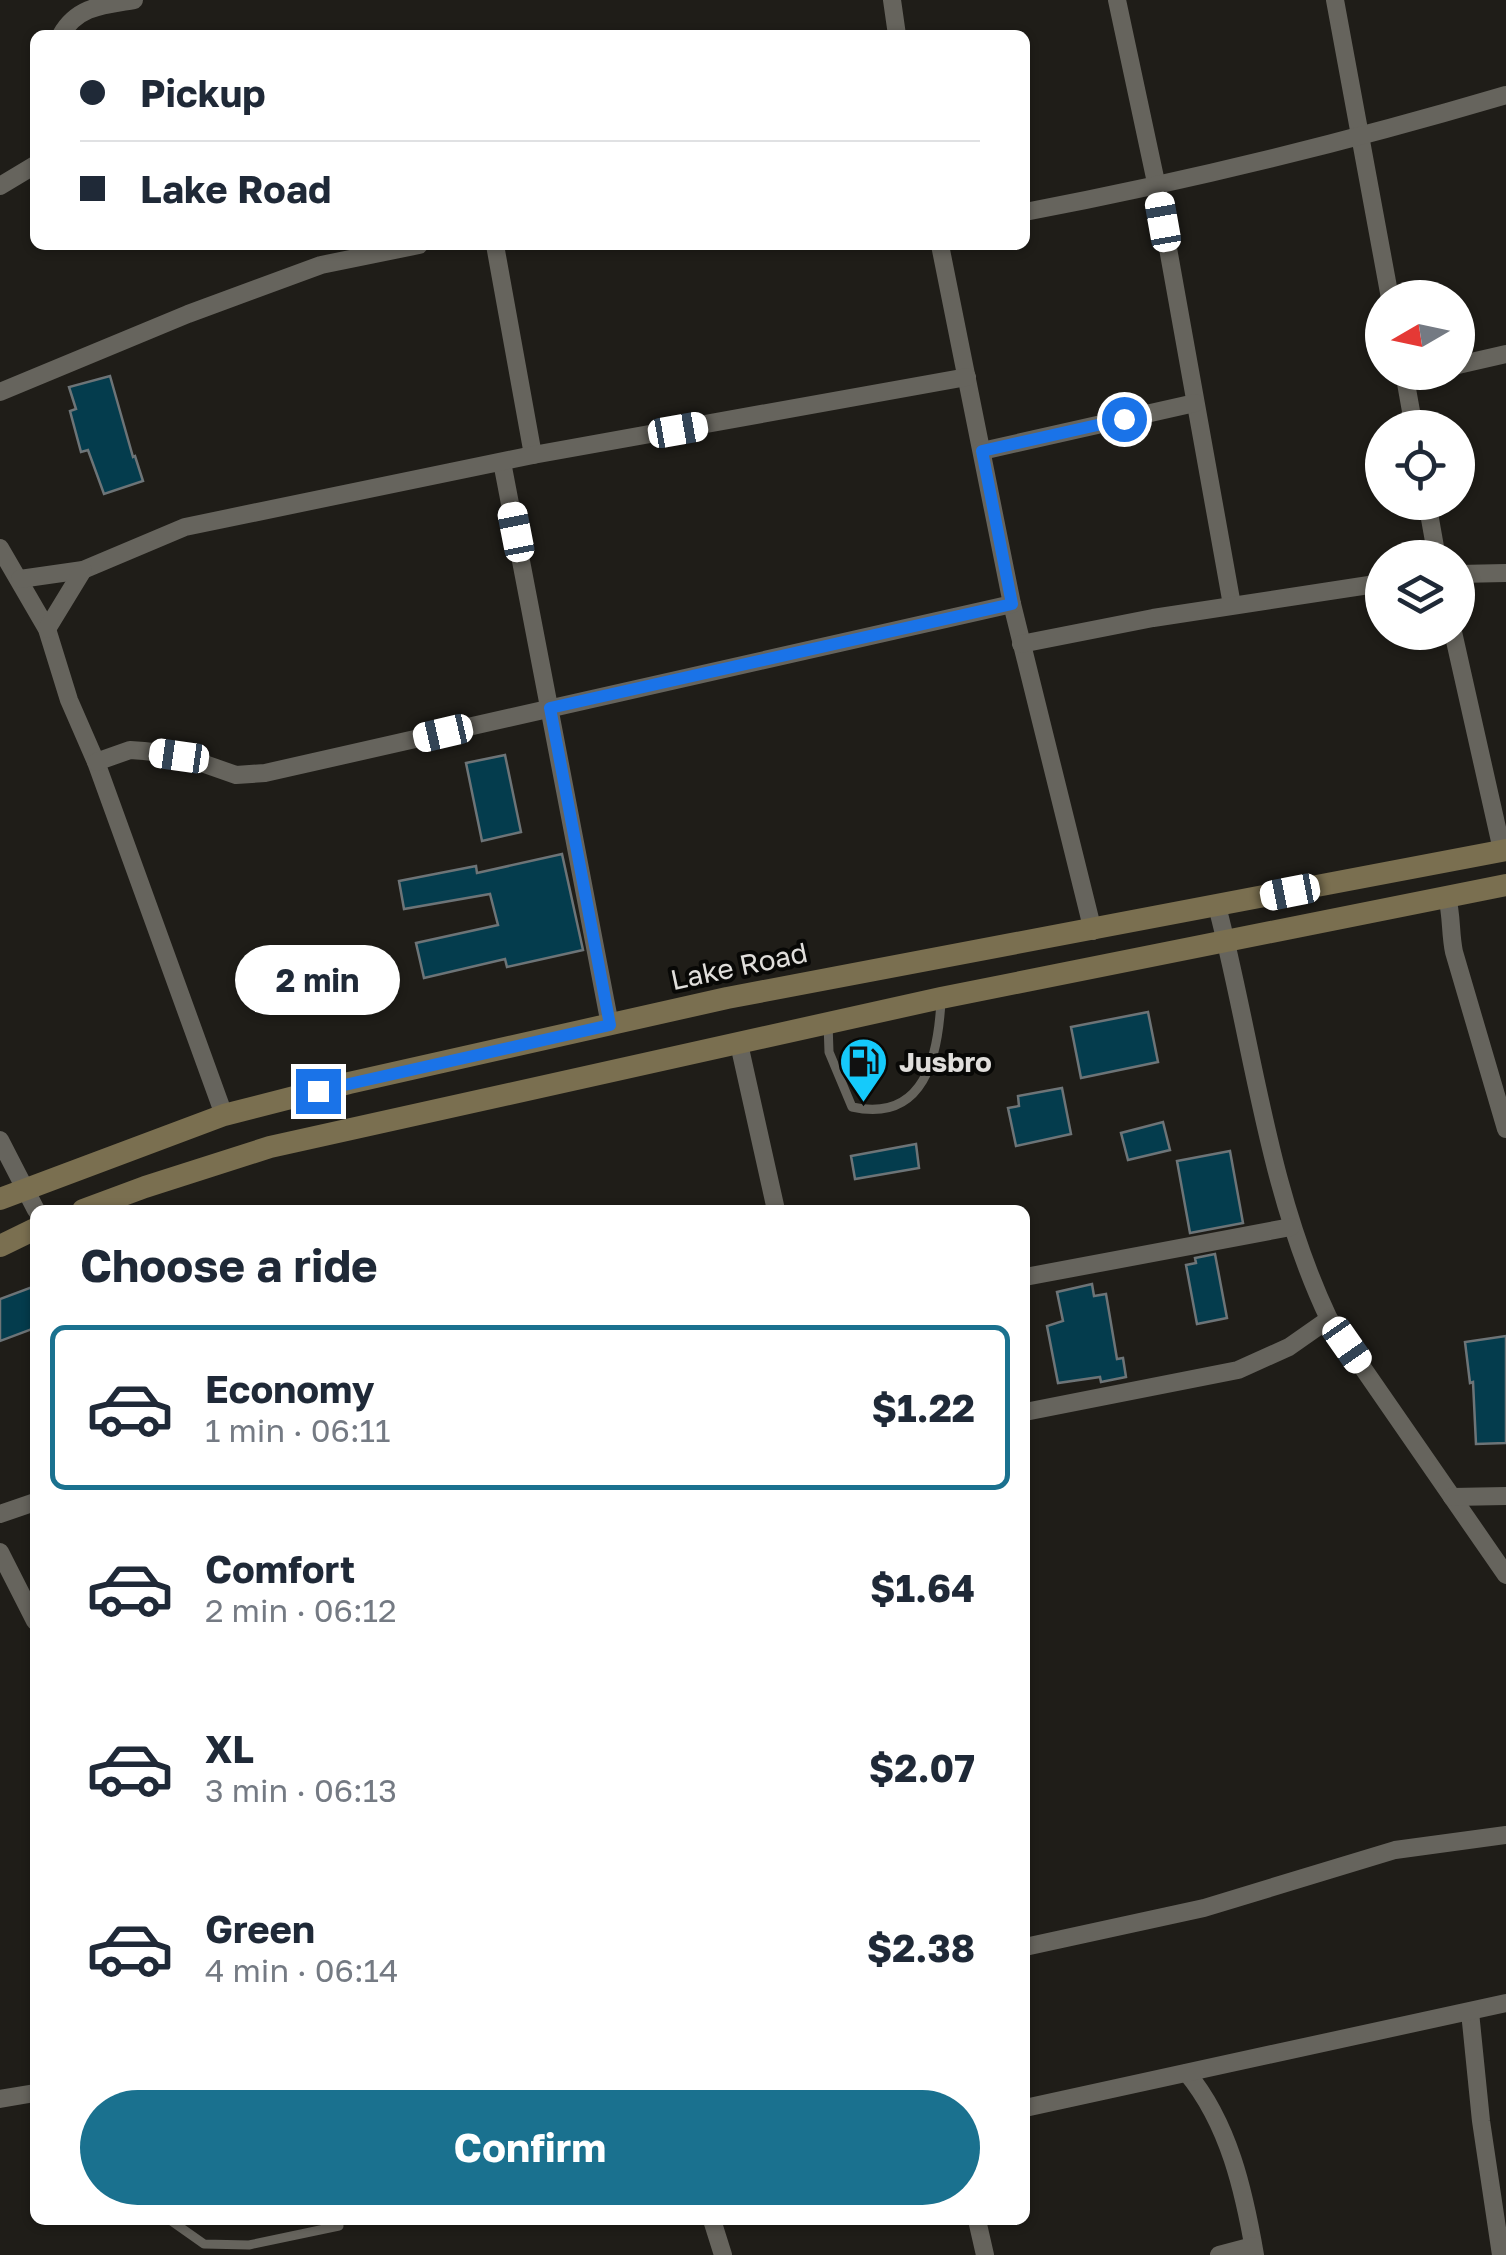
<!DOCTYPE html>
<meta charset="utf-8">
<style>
:root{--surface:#fff;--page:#f6f6f7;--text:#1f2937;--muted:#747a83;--line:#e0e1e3;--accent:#1a718f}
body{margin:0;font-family:"Golos Text",sans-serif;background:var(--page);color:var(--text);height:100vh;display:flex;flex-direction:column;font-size:38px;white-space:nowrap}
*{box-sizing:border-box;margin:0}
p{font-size:32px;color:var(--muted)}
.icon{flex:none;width:55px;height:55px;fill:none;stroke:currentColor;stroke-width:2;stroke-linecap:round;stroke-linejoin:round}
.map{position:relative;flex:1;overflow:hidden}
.drawer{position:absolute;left:30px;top:1205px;width:1000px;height:1020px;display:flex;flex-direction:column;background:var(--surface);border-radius:15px;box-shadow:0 2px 8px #0004}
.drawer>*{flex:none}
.top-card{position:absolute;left:30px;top:30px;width:1000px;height:220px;border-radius:15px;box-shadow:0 2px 8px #0004;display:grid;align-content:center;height:220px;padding:0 50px;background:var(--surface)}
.needle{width:65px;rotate:261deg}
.fabs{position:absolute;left:1365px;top:280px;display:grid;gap:20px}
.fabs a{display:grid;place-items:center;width:110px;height:110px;border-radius:50%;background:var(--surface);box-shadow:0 2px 8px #0004;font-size:50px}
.end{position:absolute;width:45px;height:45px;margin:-22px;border:12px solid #1a73e8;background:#fff;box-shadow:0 0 0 5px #fff}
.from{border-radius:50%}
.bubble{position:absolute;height:70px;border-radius:35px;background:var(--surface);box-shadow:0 2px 8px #0004;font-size:32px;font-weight:700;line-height:70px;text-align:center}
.car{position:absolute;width:30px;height:60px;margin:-30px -15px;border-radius:12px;box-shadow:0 0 8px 2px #0007;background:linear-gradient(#fff 24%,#345 0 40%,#fff 0 76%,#345 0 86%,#fff 0)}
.top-card b{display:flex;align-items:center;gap:35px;height:95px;font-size:38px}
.top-card b+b{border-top:2px solid var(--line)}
.top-card i{width:25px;height:25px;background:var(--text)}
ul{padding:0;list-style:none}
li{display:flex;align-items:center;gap:30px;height:165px;margin:0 20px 15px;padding:0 30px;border:5px solid transparent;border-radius:15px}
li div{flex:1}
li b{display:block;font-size:38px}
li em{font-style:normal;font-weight:700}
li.current{border-color:var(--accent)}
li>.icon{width:90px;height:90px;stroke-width:1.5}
h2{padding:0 50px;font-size:45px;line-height:120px}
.primary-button{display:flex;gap:20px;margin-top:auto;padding:20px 50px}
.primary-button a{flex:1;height:115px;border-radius:60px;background:var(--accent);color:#fff;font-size:40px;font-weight:700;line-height:115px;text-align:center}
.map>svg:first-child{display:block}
</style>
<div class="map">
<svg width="1506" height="2255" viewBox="0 0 1506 2255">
<rect width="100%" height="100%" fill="#1f1d18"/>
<g fill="#043c4d" stroke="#6d7477" stroke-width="2.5">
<polygon points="110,376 133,457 135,456 143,481 104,494 88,450 81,452 70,411 76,409 69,387"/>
<polygon points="505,755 521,832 482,841 466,763"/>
<polygon points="562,854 583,950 507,967 505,959 424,978 416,943 498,925 490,894 404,909 399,881 476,866 477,873"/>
<polygon points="1148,1012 1158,1062 1081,1078 1071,1027"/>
<polygon points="1062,1088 1071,1134 1016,1146 1008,1108 1019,1106 1018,1096"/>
<polygon points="1163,1122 1170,1150 1128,1160 1121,1133"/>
<polygon points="916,1144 919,1168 855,1179 851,1156"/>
<polygon points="1230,1151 1243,1223 1190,1233 1177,1161"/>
<polygon points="1215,1254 1227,1318 1197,1324 1186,1265 1196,1263 1195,1258"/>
<polygon points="1092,1284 1094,1296 1106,1294 1117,1359 1123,1358 1126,1377 1101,1382 1100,1377 1058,1383 1047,1326 1063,1321 1057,1292"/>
<polygon points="35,1286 35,1328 0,1341 0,1299"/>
<polygon points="1506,1336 1506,1443 1476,1444 1473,1382 1470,1383 1465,1342"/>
</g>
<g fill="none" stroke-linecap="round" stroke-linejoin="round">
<g stroke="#66645d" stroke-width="9">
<path d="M828 1023 829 1052 852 1107C925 1123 938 1056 941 1001"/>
<polyline points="170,2220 204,2244 249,2245 339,2226"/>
</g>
<g stroke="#66645d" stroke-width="18">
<polyline points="892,0 897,35"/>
<polyline points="1117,0 1157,187 1232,605"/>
<polyline points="1335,0 1390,298"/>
<path d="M61 35C77 6 104 5 134 0"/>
<polyline points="0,186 35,165"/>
<path d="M1025 212C1188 181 1347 142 1506 95"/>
<polyline points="495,245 533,455"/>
<polyline points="940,245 1012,604 1093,931"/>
<polyline points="1458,365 1506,354"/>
<polyline points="1404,372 1414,428"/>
<polyline points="1405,377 1425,372"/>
<polyline points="0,392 188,314 321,265 419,245"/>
<polyline points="982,451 1195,403"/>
<polyline points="502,462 610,1025"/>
<polyline points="1427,502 1437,558"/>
<polyline points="0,548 47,629 69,700 96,762 224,1115"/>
<polyline points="1458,574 1506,573"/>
<polyline points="20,579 83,570 185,527 533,455 967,377"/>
<polyline points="47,629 83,570"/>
<polyline points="1453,632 1502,850"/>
<polyline points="1021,644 1153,618 1382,583"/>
<polyline points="96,762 130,750 144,751 179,755 236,775 265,773 1012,604"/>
<path d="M1447 897C1452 916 1450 933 1454 952L1506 1129"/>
<path d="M1217 906C1253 1044 1267 1189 1329 1319L1506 1575"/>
<polyline points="739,1044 776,1210"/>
<polyline points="0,1140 36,1210"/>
<polyline points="1025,1277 1291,1227"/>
<polyline points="1025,1412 1238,1370 1289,1347 1329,1319"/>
<polyline points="1452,1497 1506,1496"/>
<polyline points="0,1514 35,1502"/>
<polyline points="0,1552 35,1621"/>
<polyline points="1025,1947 1204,1908 1395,1850 1506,1835"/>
<polyline points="1470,2012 1481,2121 1501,2255"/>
<path d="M1187 2073C1229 2124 1244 2191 1255 2255"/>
<polyline points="0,2099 35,2093"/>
<polyline points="1025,2108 1506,2003"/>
<polyline points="712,2220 723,2255"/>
<polyline points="977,2220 985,2255"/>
<polyline points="1219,2255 1253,2246"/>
</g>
<g stroke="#7a6f50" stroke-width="22">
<polyline points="0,1199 224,1115 349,1083 727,998 1506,850"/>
<polyline points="83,1210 145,1187 270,1147 941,998 1506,885"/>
<polyline points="0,1246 35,1229"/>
</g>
</g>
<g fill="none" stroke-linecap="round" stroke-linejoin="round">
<polyline stroke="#1a73e8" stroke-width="12" points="318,1091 610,1025 550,708 1012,604 982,451 1124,419"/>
</g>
<defs>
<symbol id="fuel-pin" viewBox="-11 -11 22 30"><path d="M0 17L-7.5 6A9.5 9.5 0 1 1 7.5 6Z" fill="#15cafb" stroke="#080806"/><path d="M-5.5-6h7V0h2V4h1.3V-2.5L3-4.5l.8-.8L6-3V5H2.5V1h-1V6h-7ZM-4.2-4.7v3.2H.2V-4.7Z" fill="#111"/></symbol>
</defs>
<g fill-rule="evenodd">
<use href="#fuel-pin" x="836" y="1034" width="55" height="75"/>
</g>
<g text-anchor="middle" stroke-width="8" stroke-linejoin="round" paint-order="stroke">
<g font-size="28" fill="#e0dedb" stroke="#080806">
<text transform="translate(739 966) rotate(-12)" y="10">Lake Road</text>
</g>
<g font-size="28" font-weight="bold" fill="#e0dedb" stroke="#080806" text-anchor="start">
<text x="899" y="1072">Jusbro</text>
</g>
</g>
</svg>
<div class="fabs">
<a><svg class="needle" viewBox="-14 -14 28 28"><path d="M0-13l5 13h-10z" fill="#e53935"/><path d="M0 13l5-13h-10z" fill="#747a83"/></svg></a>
<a><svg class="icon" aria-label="locate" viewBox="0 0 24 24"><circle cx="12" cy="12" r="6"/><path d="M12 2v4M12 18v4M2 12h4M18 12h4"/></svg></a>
<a><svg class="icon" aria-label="layers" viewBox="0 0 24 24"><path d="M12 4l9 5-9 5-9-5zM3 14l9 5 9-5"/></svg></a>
</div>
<i class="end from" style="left:1124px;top:419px"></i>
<i class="end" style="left:318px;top:1091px"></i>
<div class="bubble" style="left:235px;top:945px;width:165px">2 min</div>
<i class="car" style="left:1163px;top:222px;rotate:350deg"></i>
<i class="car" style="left:678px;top:430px;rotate:80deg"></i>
<i class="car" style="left:516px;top:532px;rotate:349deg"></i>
<i class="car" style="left:443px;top:733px;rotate:257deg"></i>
<i class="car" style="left:179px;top:756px;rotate:278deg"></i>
<i class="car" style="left:1290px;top:892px;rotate:259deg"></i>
<i class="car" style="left:1347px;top:1345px;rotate:145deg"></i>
<div class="top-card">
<b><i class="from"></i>Pickup</b>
<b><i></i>Lake Road</b>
</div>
<section class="drawer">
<h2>Choose a ride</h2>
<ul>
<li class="current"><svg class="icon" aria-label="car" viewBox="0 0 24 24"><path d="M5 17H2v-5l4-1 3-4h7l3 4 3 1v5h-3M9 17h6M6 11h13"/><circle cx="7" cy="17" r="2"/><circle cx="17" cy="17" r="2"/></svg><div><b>Economy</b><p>1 min · 06:11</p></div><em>$1.22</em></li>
<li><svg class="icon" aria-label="car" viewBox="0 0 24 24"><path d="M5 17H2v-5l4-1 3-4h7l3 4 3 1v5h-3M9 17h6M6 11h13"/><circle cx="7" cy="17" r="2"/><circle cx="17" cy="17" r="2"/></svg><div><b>Comfort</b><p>2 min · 06:12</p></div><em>$1.64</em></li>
<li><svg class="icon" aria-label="car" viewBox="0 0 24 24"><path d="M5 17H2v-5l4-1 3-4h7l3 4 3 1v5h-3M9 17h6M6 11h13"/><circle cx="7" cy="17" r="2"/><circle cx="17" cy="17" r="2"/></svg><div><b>XL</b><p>3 min · 06:13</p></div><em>$2.07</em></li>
<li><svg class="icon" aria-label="car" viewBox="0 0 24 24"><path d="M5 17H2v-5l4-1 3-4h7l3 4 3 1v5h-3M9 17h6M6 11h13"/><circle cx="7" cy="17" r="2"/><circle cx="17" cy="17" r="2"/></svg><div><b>Green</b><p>4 min · 06:14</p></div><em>$2.38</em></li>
</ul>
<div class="primary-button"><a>Confirm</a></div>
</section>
</div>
